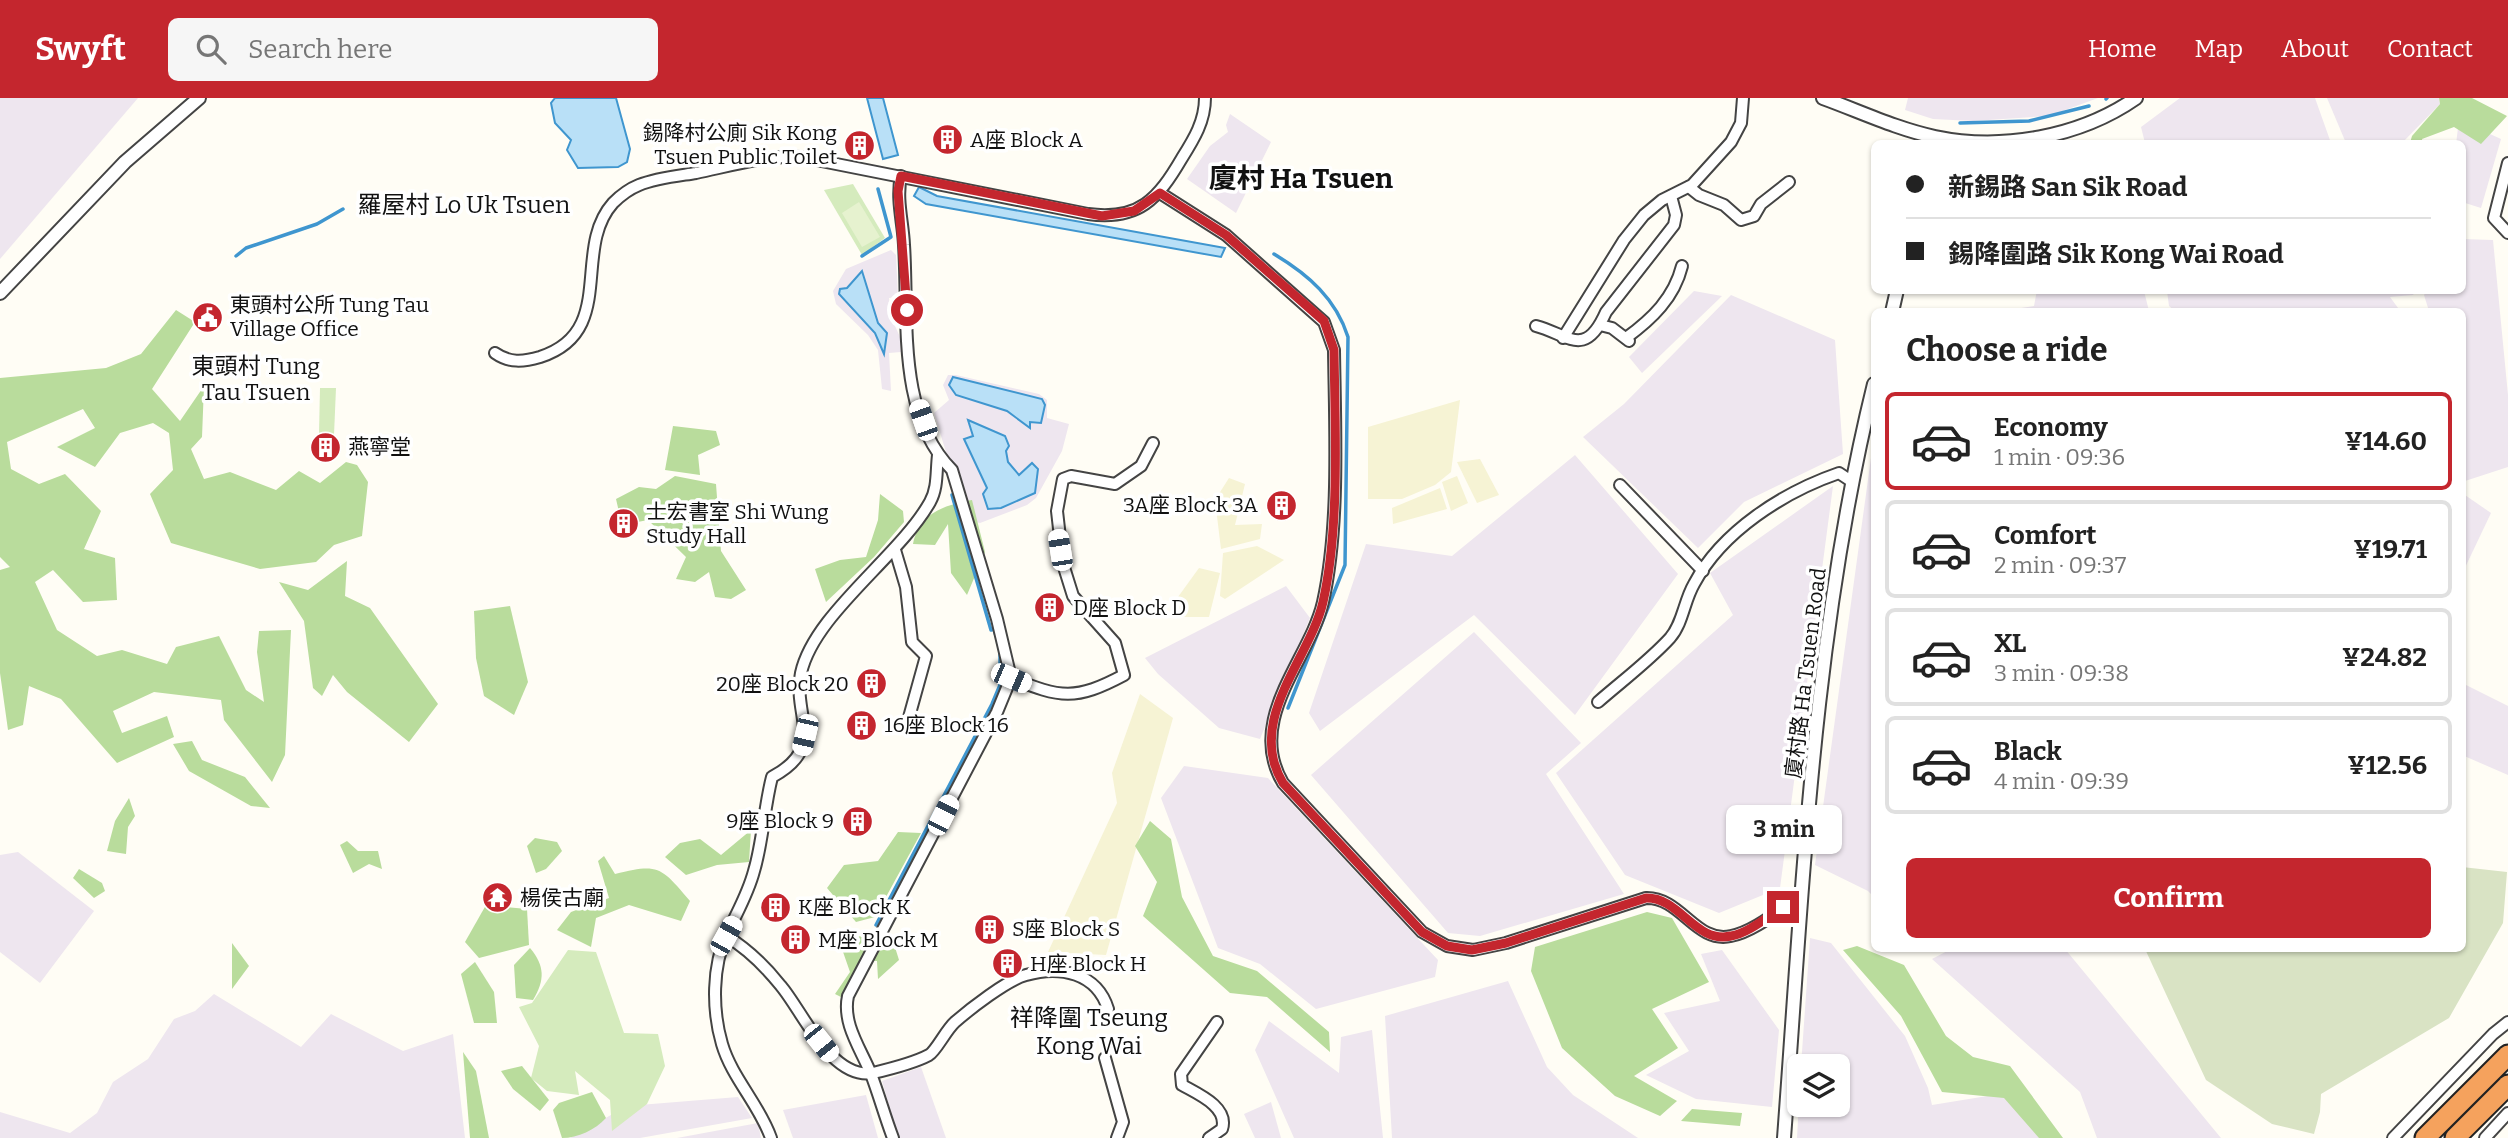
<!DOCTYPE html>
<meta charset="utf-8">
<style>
:root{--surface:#fff;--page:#f6f6f6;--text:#222;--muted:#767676;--line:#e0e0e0;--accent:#c4262e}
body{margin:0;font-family:Bitter,"Noto Sans SC",serif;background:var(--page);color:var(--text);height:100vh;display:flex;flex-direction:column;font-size:26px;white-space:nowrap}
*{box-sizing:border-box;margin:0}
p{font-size:23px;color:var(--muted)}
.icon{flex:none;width:38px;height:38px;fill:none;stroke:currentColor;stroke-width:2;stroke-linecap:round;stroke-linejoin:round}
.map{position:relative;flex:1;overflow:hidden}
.sheet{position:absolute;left:1871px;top:210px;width:595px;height:644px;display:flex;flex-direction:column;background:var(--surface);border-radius:10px;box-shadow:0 2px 5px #0004}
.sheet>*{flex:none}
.top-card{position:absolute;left:1871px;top:42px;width:595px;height:154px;border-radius:10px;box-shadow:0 2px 5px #0004;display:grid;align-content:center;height:154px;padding:0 35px;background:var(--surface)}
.tools{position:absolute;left:1787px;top:956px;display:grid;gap:14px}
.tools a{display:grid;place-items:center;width:63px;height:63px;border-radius:10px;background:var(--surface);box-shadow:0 2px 5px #0004;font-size:35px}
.end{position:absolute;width:32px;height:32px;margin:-16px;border:9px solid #c4262e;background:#fff;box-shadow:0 0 0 4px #fff}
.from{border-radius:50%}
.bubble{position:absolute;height:49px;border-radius:10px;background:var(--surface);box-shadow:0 2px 5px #0004;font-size:23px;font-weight:700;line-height:49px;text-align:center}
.car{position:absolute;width:21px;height:42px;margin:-21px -10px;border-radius:9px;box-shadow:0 0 5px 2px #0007;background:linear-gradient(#fff 24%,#345 0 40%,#fff 0 76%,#345 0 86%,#fff 0)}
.top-card b{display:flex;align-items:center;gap:24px;height:66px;font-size:26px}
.top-card b+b{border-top:2px solid var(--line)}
.top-card i{width:18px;height:18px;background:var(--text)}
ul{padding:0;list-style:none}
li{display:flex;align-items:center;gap:21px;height:98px;margin:0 14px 10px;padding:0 21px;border:4px solid var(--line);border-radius:10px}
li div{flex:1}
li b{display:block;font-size:26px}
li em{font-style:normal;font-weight:700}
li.on{border-color:var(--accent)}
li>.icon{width:63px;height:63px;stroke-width:1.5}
h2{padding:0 35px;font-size:32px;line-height:84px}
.cta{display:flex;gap:14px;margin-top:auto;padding:14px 35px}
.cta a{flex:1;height:80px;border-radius:10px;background:var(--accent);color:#fff;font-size:28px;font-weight:700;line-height:80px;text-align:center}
header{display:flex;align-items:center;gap:42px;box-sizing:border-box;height:98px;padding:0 35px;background:var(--accent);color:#fff}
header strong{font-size:33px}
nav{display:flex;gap:38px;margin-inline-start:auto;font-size:24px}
.search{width:490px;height:63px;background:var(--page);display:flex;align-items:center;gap:18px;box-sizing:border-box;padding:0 24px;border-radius:10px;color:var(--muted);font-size:26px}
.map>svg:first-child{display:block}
</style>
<header>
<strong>Swyft</strong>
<div class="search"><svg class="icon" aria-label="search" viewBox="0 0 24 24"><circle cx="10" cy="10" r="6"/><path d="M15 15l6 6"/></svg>Search here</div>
<nav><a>Home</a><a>Map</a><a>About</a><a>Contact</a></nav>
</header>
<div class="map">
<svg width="2508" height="1040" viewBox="0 0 2508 1040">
<rect width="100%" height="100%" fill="#fffdf5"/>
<g fill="#eee6ef">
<polygon points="0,0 138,0 0,161"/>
<polygon points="1908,0 2098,0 2049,18 1973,23 1933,21 1905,12"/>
<polygon points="2180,0 2315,0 2331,45 2145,45 2141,29"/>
<polygon points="2327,0 2439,0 2440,6 2402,45 2346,45"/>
<polygon points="1230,16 1271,44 1236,115 1187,81 1210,48 1228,34 1226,27"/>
<polygon points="2459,22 2501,41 2481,110 2462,104 2462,46 2456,46"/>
<polygon points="2462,141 2493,142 2508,297 2508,369 2462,384 2462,214 2429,213 2424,197 2427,193 2462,192"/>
<polygon points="891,152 896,157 898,199 889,200 891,219 900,239 901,254 889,255 891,293 882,291 878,252 868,237 836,206 833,193 846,171"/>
<polygon points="2037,192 2144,193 2149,213 2002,213 2034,208"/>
<polygon points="1694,193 1722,198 1642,275 1629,259"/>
<polygon points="2167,193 2167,192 2416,193 2413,197 2390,199 2401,214 2175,213 2169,208"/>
<polygon points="1731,197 1835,242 1843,356 1744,404 1698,450 1583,339 1624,306"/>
<polygon points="948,277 956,277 1039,296 1047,302 1047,320 1069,326 1062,353 1036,400 1027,407 980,425 972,423 956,369 946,354 934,315 949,302 943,287"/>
<polygon points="1874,338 1874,799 1868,793 1815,767"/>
<polygon points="1575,357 1678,476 1575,617 1474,517 1320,633 1309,615 1366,446 1452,458"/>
<polygon points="1833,388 1780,790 1719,815 1625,777 1556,675 1733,517 1710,475"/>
<polygon points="2462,395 2491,415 2462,476"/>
<polygon points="1286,488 1310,520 1260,641 1219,630 1158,576 1145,560"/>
<polygon points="1474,534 1581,645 1546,676 1624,796 1480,838 1448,835 1311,677"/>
<polygon points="2462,585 2508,608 2508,677 2462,657"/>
<polygon points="1184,668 1268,680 1438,862 1435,879 1316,911 1260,866 1218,850 1161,700"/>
<polygon points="18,754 94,813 40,885 0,854 0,757"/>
<polygon points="1810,840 1831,845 1905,938 1928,990 1932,1007 2012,994 2046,1040 1797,1040 1799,1003 1799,1006 1838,1006 1838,968 1801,968"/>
<polygon points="1951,851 2065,851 2221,1040 2097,1040 2080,994 1932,861"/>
<polygon points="1722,852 1779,932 1772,1009 1696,1001 1646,977 1689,953 1664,915 1720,903 1701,856"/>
<polygon points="1508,883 1547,969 1573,997 1638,1040 1392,1040 1385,918"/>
<polygon points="214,896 301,949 331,916 403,953 453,936 465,1040 0,1040 0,1014 70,1035 97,1015 113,984 148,961 174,921 195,913"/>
<polygon points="1269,923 1339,975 1341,939 1372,932 1383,1040 1294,1040 1255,952"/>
<polygon points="921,969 946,1040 898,1040 882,983"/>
<polygon points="866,997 878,1040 793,1040 783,1012"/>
<polygon points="738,999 752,1020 640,1040 570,1040 627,1008"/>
<polygon points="1271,1004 1281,1040 1255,1040 1244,1016"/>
<polygon points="758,1025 761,1040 677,1040"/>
</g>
<g fill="#f6f3d4">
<polygon points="1460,302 1451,374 1435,387 1402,401 1368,401 1368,329"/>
<polygon points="1480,361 1499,397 1477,405 1457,364"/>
<polygon points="1457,378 1468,405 1451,413 1442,384"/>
<polygon points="1229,380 1245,386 1235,427 1262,426 1260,441 1221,451 1215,402"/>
<polygon points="1440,390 1447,411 1393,426 1392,410"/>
<polygon points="1257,448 1284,462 1225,501 1220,498 1223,455"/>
<polygon points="1199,470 1220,475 1209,519 1180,519 1178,499"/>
<polygon points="1140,596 1173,620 1106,857 1048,854 1117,705 1112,675"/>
</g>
<g fill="#d5ebbd">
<polygon points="853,86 885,140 862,157 824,92"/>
<polygon points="320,290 336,290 334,337 319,336"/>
<polygon points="568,852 596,854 624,935 658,936 665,968 647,1006 612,1033 610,1002 575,973 579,997 547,993 531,980 539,948 519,909 532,905"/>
</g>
<g fill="#b9dc9c">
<polygon points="2439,0 2472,0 2507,18 2481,46 2454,29 2422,41 2423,45 2410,45 2412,38 2440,6"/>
<polygon points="176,212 195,224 152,291 180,323 204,288 202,339 191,351 204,381 230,374 276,392 299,373 320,385 346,364 357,367 368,384 362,438 334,447 316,464 260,471 171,445 150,396 173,372 169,335 153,325 120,335 95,369 57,349 95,330 83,311 7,344 11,371 39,386 65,376 101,413 84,451 115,460 117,502 83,504 53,472 35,484 57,532 97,558 122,552 167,566 176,549 219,538 246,592 264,604 257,554 259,533 291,532 285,657 272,684 224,622 221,602 154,594 113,613 122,635 167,618 174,639 117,665 61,601 29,588 23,627 8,632 0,575 0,472 10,469 0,459 0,280 106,270 141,256"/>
<polygon points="673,328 716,333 720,347 698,357 700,377 665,372"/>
<polygon points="675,378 716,386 721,453 746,492 731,501 715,499 709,474 695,484 676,481 686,459 648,422 622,427 616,401 639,389 656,391"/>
<polygon points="880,396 903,413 904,424 874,459 826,504 815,471 840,462 866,459 878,422"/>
<path d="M972 402 985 454 967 497 951 475 948 426 935 447 913 446C919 415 945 407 972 402Z"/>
<polygon points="347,463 345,498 370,510 438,606 409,644 347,594 333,577 322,598 313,590 304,523 279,484 308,492"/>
<polygon points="510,508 528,584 514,617 484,598 476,560 474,513"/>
<polygon points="192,643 202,662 245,679 270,710 251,708 189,673 173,646"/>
<polygon points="129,700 135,718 128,729 126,756 107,753 115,723"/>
<polygon points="1150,723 1171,741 1182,799 1213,858 1257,873 1329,934 1330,954 1267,899 1230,895 1143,818 1157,784 1135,748"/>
<polygon points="751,732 749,764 717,767 686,777 665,759 680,745 700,741 721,757"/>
<polygon points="898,734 921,735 875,819 856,824 827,790 844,767 878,763"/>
<polygon points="535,740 557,744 562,753 546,771 536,775 527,748"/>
<polygon points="347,743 358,753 378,753 382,771 369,766 353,775 340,747"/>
<path d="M604 758 615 776C659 765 661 769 690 803L681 823 629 807 596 820 591 849 557 832 571 814 609 800 598 763Z"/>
<polygon points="79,771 102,785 105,793 94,800 73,780"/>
<polygon points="486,807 527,811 529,847 479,860 465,844"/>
<polygon points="1647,814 1672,820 1709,884 1652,911 1678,950 1634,978 1677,1003 1660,1018 1615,998 1562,950 1531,873 1535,849"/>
<polygon points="860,838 894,846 899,862 878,881 877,863 860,862 841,899 835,896 850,874 842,851"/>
<polygon points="232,845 249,868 232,891"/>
<polygon points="1857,848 1904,867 1946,938 1973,959 2010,968 2063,1040 2039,1040 2004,1000 1942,994 1901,918 1843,852"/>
<path d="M530 850C545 868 545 882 533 902L516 900 514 867Z"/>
<polygon points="475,864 494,894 497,925 474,925 461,876"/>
<polygon points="463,954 476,973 489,1040 470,1040"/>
<polygon points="522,968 549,1002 540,1013 513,991 501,973"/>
<path d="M592 994 606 1020C595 1032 578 1040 562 1040L553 1012 559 1005Z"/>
<polygon points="1692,1011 1742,1015 1740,1028 1681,1023"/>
</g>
<polygon fill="#d9e3c4" points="2462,769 2507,774 2503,825 2449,920 2321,996 2320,1014 2314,1036 2272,1026 2206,982 2145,851 2462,850"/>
<polygon fill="#e6f2cf" points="859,104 880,139 862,149 842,115"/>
<g fill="#b9e0f7" stroke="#3f96cf" stroke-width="2">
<polygon points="555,0 616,0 630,51 627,64 618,69 578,70 567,52 571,42 555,25 551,5"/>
<polygon points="867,0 883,0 898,57 883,61"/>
<polygon points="919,89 937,98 1225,150 1221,159 926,106 914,98"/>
<polygon points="862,173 878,225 887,235 884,256 875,235 839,196 840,191 847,190"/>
<polygon points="953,279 1042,301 1045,307 1041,325 1030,324 1030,330 1007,313 956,297 949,287"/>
<polygon points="968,322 1005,338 1009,348 1006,353 1008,364 1019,377 1032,365 1038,371 1035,395 1001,410 988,411 983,396 987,390 964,341 973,338"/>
</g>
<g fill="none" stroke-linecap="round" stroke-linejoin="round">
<g stroke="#3f96cf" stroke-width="3.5">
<polyline points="2106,1 2107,0"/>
<polyline points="1960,25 2029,23 2089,8"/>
<path d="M1274 156C1309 177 1336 201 1348 239L1345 467 1288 610"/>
<polyline points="236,158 246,150 317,126 343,111"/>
<polyline points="862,158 891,139 878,91"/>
<polyline points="952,397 991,532 994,531 996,538"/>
<polyline points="876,827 992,606 1000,587 1000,548"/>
</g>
<defs>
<g id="minor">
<polyline points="2508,65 2494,120 2508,135"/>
<polyline points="1689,89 1699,97 1724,107 1741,122 1754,118 1761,106 1789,84"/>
<path d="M1160 95 1226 137 1324 224 1334 252C1335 331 1340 427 1323 504 1310 561 1245 621 1283 685L1422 834 1447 848 1473 852 1506 845 1646 800C1681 799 1696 846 1731 838 1756 833 1781 810 1802 797"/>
<polyline points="1600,227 1612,230 1629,243"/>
<path d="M1536 228C1569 237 1585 261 1606 214L1674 127 1676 117 1671 98"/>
<polyline points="1563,240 1624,142 1644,117 1662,102 1692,87 1731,44 1741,25 1743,0"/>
<path d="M1626 240C1652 221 1674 200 1682 168"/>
<path d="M495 255C509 265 523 264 540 259 618 234 571 152 613 105 620 98 629 91 639 87 656 80 677 78 696 75 730 68 766 57 801 59L1088 116C1139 123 1158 101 1182 60 1194 41 1205 23 1205 0"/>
<polyline points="1620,387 1703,473"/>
<polyline points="895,452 906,489 912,544 926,558 906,630"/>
<path d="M1011 580C1061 600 1075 603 1124 577L1115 545 1073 498 1063 466 1057 413 1063 381 1071 378 1115 386 1141 368 1153 345"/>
<path d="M1598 604C1622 583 1649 563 1670 540 1683 525 1684 503 1694 486 1722 433 1784 394 1839 375L1851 383"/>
<path d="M726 838C748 851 765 868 781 888 803 914 831 982 873 975 890 971 914 965 929 957 936 953 946 932 955 924 970 911 1007 882 1026 877 1060 867 1097 875 1108 911"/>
<polyline points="1105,960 1123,1024 1117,1040"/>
<path d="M771 1040C759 1006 732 980 722 946 712 912 712 868 727 836 737 814 748 796 754 773 763 743 764 710 772 679 828 649 792 618 801 575 814 516 899 459 930 404 938 390 936 373 938 357"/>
<path d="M893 1040C885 1019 879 997 871 976 861 951 842 926 848 898L997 614 1011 580 997 521 952 372C896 315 909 221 904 147 903 124 896 101 901 78"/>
<path d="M1209 1040 1222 1031C1229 1009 1198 996 1182 987L1181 976 1217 924"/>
<polyline points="2393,1040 2493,936 2508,924"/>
<polyline points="2485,1040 2508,1015"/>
</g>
<g id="tertiary">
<path d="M1823 0C1859 13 1897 31 1935 39 2002 53 2080 39 2136 0"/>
<polyline points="0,195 125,64 199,0"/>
<polyline points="1892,214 1897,192"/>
<path d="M1784 1040C1803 787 1813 533 1874 286"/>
</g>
<g id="motorway">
<polyline points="2425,1040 2508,957"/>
<polyline points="2455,1040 2508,987"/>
</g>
</defs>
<use href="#minor" stroke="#444" stroke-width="14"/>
<use href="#tertiary" stroke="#444" stroke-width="16"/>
<use href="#motorway" stroke="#222" stroke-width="23"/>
<use href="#minor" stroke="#fff" stroke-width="10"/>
<use href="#tertiary" stroke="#fff" stroke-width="12"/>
<use href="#motorway" stroke="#f5a25d" stroke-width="19"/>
</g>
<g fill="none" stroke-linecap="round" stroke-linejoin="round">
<path stroke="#c4262e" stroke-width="9" d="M907 212 898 93 901 78 1102 118 1134 113 1160 95 1226 137 1324 223 1334 252C1335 329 1340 429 1323 504 1310 561 1245 622 1283 685L1422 834 1447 848 1472 852 1506 845 1646 800C1680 799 1695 846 1731 838 1749 835 1768 818 1783 809"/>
</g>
<defs>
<symbol id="building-disc" viewBox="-11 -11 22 22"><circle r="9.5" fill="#c4262e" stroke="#fff"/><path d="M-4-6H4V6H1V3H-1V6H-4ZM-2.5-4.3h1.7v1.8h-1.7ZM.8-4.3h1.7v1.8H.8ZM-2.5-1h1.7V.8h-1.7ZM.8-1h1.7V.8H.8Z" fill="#fff"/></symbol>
<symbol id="civic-disc" viewBox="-11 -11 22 22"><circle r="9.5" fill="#c4262e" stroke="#fff"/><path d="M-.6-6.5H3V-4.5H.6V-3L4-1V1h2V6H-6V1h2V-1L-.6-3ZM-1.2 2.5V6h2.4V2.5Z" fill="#fff"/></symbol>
<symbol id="temple-disc" viewBox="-11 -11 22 22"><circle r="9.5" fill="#c4262e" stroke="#fff"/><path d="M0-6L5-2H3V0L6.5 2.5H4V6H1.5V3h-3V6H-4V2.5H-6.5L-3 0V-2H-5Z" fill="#fff"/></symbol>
</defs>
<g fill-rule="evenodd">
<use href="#building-disc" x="930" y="24" width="35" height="35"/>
<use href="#building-disc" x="842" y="30" width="35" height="35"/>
<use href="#civic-disc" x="190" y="202" width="35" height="35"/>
<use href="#building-disc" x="308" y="332" width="35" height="35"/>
<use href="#building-disc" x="1264" y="390" width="35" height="35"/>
<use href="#building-disc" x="606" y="408" width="35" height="35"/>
<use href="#building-disc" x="1032" y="492" width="35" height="35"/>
<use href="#building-disc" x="854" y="568" width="35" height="35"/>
<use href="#building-disc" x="844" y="610" width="35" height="35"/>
<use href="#building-disc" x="840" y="706" width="35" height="35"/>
<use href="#temple-disc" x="480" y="782" width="35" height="35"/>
<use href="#building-disc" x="758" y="792" width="35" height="35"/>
<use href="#building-disc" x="972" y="814" width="35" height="35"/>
<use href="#building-disc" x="778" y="824" width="35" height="35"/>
<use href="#building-disc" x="990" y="848" width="35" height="35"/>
</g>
<g text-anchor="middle" stroke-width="7" stroke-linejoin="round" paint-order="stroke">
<g font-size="21" fill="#111" stroke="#fff" text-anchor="start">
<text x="837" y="42" text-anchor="end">錫降村公廁 Sik Kong<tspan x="837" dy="24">Tsuen Public Toilet</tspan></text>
<text x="970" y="49">A座 Block A</text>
<text x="230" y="214">東頭村公所 Tung Tau<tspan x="230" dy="24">Village Office</tspan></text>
<text x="348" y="356">燕寧堂</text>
<text x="1258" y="414" text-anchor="end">3A座 Block 3A</text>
<text x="646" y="421">士宏書室 Shi Wung<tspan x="646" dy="24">Study Hall</tspan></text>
<text x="1073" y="517">D座 Block D</text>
<text x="849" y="593" text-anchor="end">20座 Block 20</text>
<text x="884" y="634">16座 Block 16</text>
<text x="834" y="730" text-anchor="end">9座 Block 9</text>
<text x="520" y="807">楊侯古廟</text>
<text x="798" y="816">K座 Block K</text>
<text x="1012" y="838">S座 Block S</text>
<text x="818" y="849">M座 Block M</text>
<text x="1030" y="873">H座 Block H</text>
</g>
<g font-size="21" fill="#111" stroke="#fff">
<text transform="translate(1806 575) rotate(-83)" y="7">廈村路 Ha Tsuen Road</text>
</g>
<g font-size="23" fill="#111" stroke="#fff">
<text x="256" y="276">東頭村 Tung<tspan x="256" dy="26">Tau Tsuen</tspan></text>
</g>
<g font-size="24" fill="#111" stroke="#fff">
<text x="464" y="115">羅屋村 Lo Uk Tsuen</text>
<text x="1089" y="928">祥降圍 Tseung<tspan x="1089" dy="28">Kong Wai</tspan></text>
</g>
<g font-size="28" font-weight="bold" fill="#111" stroke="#fff">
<text x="1301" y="90">廈村 Ha Tsuen</text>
</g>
</g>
</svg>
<div class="tools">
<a><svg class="icon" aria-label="layers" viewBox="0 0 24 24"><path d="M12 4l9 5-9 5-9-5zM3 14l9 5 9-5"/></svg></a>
</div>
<i class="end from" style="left:907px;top:212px"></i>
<i class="end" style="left:1783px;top:809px"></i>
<div class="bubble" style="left:1726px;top:707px;width:116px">3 min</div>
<i class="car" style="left:923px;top:322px;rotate:341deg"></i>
<i class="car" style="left:1060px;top:452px;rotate:351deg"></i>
<i class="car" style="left:1011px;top:580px;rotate:113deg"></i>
<i class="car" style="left:805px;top:637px;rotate:193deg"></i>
<i class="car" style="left:943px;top:717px;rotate:27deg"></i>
<i class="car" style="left:726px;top:838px;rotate:29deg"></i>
<i class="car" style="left:821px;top:945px;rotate:141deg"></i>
<div class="top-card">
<b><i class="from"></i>新錫路 San Sik Road</b>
<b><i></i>錫降圍路 Sik Kong Wai Road</b>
</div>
<section class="sheet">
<h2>Choose a ride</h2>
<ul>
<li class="on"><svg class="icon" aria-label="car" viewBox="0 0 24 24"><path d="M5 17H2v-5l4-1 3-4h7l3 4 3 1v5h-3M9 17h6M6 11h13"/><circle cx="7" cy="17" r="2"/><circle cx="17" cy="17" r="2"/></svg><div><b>Economy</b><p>1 min · 09:36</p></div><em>¥14.60</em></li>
<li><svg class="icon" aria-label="car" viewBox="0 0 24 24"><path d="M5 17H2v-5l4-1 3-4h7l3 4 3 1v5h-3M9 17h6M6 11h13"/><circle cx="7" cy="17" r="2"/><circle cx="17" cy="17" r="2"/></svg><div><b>Comfort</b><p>2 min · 09:37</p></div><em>¥19.71</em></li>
<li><svg class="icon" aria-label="car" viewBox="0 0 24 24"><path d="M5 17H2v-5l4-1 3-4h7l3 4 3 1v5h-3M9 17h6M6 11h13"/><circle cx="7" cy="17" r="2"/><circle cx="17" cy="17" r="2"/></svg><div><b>XL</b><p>3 min · 09:38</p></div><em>¥24.82</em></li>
<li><svg class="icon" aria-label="car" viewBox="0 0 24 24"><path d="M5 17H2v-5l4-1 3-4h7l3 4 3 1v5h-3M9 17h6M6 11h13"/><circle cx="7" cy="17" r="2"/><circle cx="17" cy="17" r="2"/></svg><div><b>Black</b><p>4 min · 09:39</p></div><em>¥12.56</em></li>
</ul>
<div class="cta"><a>Confirm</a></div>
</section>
</div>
